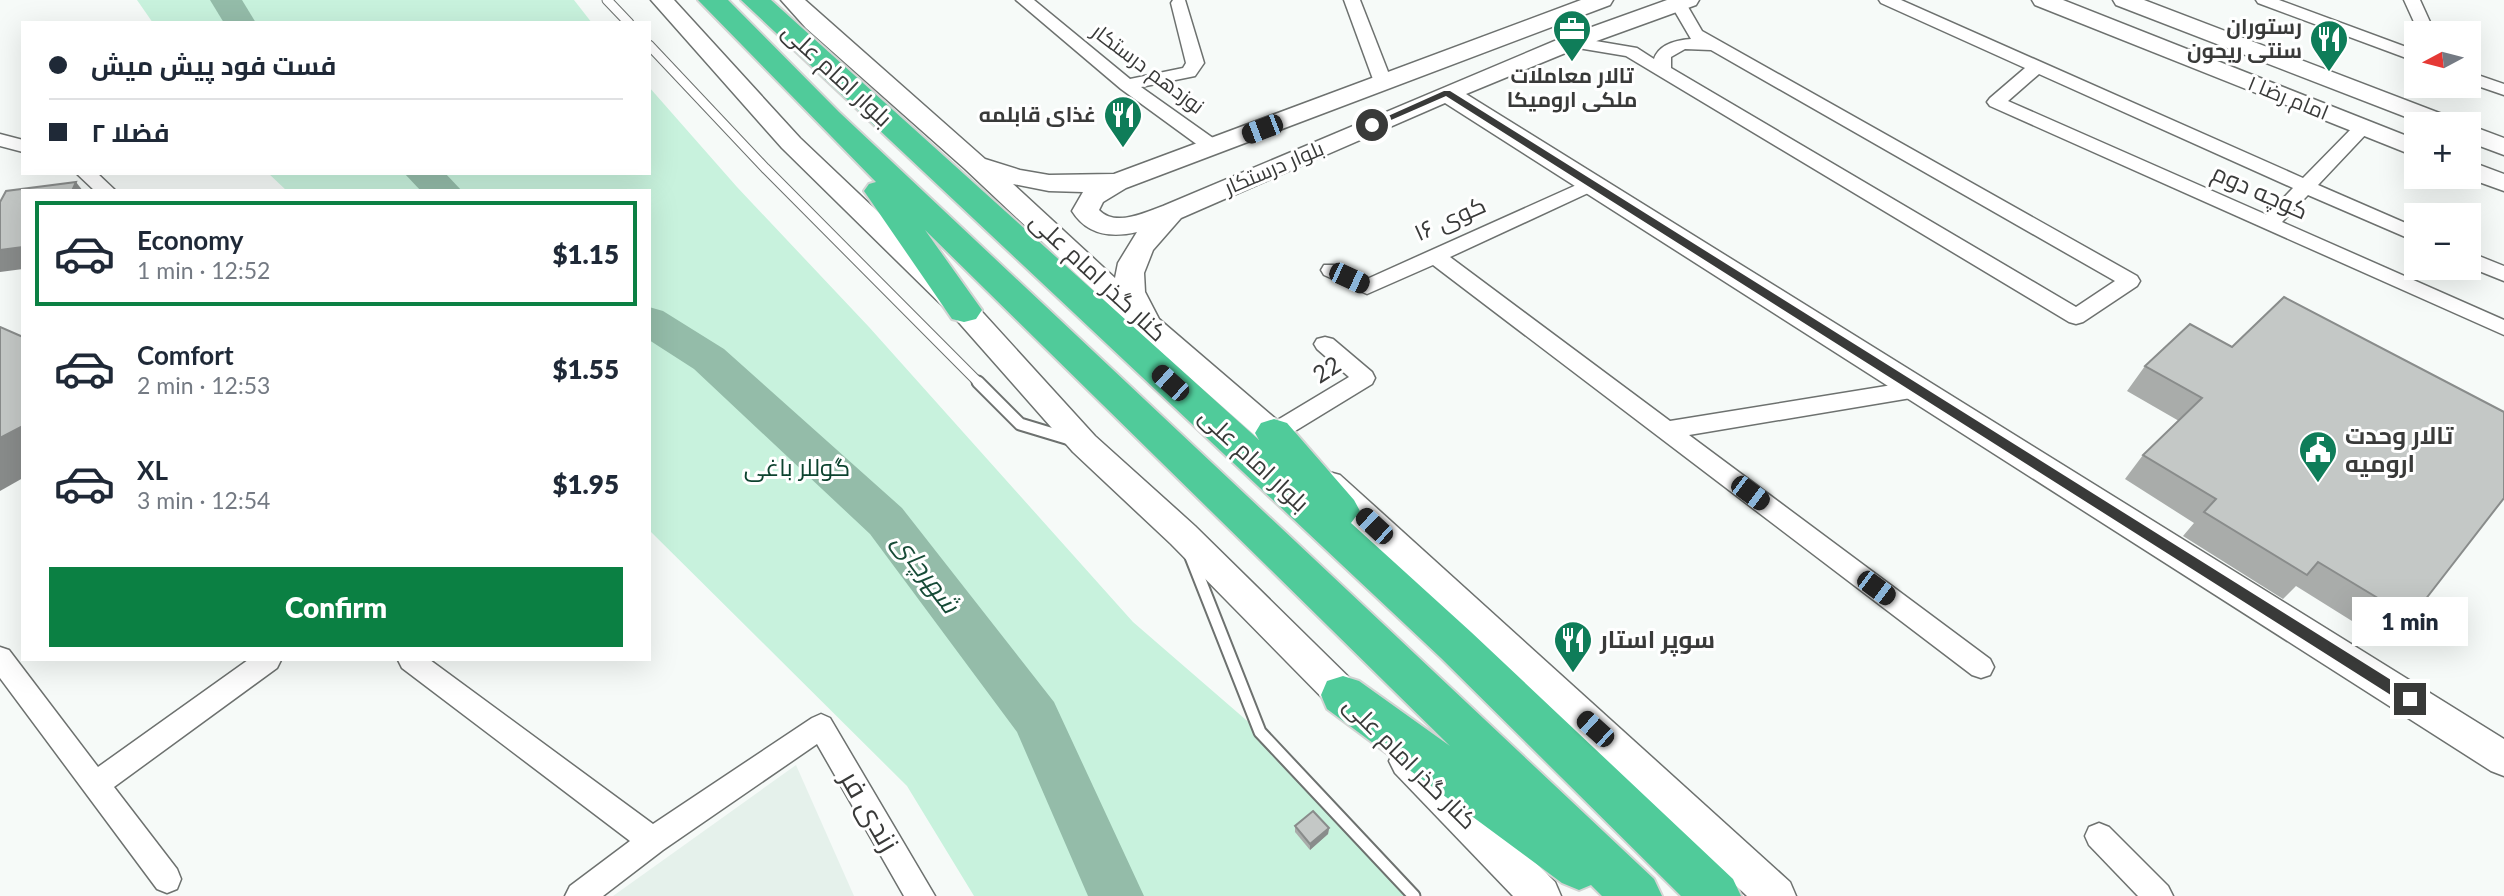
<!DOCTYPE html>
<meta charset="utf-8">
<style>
:root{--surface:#fff;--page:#f6f6f7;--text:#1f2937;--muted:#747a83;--line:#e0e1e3;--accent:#0b8043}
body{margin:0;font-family:Lato,Cairo,sans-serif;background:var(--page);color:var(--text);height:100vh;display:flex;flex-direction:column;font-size:26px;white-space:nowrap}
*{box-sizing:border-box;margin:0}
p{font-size:23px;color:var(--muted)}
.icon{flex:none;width:38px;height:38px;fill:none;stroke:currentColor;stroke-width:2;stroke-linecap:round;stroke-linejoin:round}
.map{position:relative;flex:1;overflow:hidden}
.details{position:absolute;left:21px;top:189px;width:630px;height:472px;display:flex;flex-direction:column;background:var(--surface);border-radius:0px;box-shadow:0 7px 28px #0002}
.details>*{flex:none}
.hud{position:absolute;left:21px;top:21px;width:630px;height:154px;border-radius:0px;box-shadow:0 7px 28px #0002;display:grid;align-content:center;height:154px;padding:0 28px;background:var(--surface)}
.needle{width:46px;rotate:263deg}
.controls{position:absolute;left:2404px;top:21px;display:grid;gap:14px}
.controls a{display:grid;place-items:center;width:77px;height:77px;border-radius:0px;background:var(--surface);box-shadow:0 7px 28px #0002;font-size:35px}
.end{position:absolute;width:32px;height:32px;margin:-16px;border:9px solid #393a39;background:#fff;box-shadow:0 0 0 4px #fff}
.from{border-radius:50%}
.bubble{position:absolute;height:49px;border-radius:0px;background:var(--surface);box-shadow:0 7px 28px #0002;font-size:23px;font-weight:800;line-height:49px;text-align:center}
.car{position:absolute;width:21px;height:42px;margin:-21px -10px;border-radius:9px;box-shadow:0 0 5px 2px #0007;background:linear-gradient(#222 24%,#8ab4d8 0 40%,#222 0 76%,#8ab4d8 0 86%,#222 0)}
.hud b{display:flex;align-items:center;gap:24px;height:66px;font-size:26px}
.hud b+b{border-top:2px solid var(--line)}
.hud i{width:18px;height:18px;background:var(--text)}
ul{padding:12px 0 0;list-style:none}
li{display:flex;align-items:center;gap:21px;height:105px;margin:0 14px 10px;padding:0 14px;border:4px solid transparent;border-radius:0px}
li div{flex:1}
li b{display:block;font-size:26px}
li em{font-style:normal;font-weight:800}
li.current{border-color:var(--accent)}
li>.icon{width:63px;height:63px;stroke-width:1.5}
.button{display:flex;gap:14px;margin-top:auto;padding:14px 28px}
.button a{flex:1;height:80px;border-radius:0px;background:var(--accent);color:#fff;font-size:28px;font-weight:800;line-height:80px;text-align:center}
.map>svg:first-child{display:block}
</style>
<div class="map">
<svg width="2504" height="896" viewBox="0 0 2504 896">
<rect width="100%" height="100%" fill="#f6faf8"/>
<polygon fill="#e5f1eb" points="796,765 854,896 613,896"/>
<g fill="#c8f2dd">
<polygon points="137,0 574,0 592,23 153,23"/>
<polygon points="649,87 737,187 869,327 1133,622 1260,732 1414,896 974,896 907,786 649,530 649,191 287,191 268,173 649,173"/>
</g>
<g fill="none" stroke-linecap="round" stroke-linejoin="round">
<g fill="#94bca9" fill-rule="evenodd">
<polygon points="210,0 242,0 256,23 224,23"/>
<polygon points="404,173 445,173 462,191 421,191"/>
<polygon points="649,307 663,311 724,349 902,508 1054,702 1144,896 1088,896 1017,732 870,534 694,369 649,340"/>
</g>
<defs>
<g id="lane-far1">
<polyline points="607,0 629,23"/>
<polyline points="649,45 765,168 980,384"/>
</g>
<g id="lane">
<polyline points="978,382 1020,424 1073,440"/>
<polyline points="1191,557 1260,732 1414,896"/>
</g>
<g id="street">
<polygon points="1016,0 1034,0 1130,79 1183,68 1186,63 1171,3 1173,0 1185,0 1204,63 1195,76 1141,87 1220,143 1222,147 1220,151 1206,151 1121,89"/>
<polygon points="1344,0 1360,0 1392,82 1389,86 1377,86 1374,82"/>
<path d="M1672 0H1684L1702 31 2137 276 2140 281 2137 286 2083 322 2076 324 2069 322 1626 56 1572 47 1564 42 1572 37 1637 48 1654 59C1659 44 1677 40 1691 39L1670 3ZM1685 49 1711 50 2115 281 2076 307 1671 68V57Z"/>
<path d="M1879 0H1901L2303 178 2356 124H2368L2371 128 2368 132 2318 185 2417 228V242L2308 195 2282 222 2504 320V335L1990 106 1987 102 1990 98 2025 68 1881 3ZM2039 74 2293 188 2267 215 2008 101Z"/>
<polygon points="2256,0 2279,0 2417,51 2417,62 2258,3"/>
<polygon points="2404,0 2420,0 2435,33 2419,33"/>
<polygon points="2469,72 2504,84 2504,95 2469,83"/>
<polygon points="0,134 23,140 23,152 0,146"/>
<polygon points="76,173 97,173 116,191 95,191"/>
<polygon points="1592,178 1599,180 1601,184 1599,188 1450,257 1670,421 1917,381 1925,383 1928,389 1925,395 1917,397 1689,435 1990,659 1994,667 1990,675 1981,678 1972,675 1433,265 1367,294 1324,275 1321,270 1324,265 1338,265 1367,279"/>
<polygon points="2469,252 2504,266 2504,281 2469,267"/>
<polygon points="1325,337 1333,339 1372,372 1375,378 1372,384 1282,439 1274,441 1266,439 1263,433 1266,427 1349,377 1317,349 1314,344 1317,339"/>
<polygon points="0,647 9,650 98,767 248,660 281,660 277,668 114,787 177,869 181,879 177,889 167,893 157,889 0,678"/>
<polygon points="398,660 430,660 653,824 812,718 821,714 830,718 935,896 904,896 817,744 663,850 603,896 565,896 570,886 630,841 402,668"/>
<polygon points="2099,823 2109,827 2168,886 2173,896 2138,896 2089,845 2085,836 2089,827"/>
</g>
<g id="secondary">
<polygon points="651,0 674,0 800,138 974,303 1095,436 1195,526 1372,700 1377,711 1372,722 1359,727 1346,722 1171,544 1073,452 954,317 782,148"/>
<path d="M781 0H805L985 159 1020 170 1049 175 1114 174 1581 0H1613L1610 5 1126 188 1103 202 1099 210C1115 227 1144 213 1163 206L1564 37 1667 0H1699L1696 5 1580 47 1466 94 2504 739V776L2491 771 1445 103 1181 218 1153 250 1144 273 1145 292 1159 319 1304 443 1309 451 1304 459 1293 463 1282 459 1137 331 965 169 806 28ZM1013 184 1049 191 1083 192 1072 211C1087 235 1111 238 1137 232L1118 263 1115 278Z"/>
<polygon points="2032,0 2063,0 2417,140 2417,157 2035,5"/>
<polygon points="2113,0 2144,0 2455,119 2459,124 2424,124 2116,5"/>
<polygon points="2469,125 2504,138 2504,155 2469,142"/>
<polygon points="2469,161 2504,174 2504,191 2465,177 2469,177"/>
<polygon points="1329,472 1340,475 1790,882 1796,896 1747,896 1318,493 1313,484 1318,475"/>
<polygon points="1408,744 1421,749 1555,882 1561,896 1513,896 1395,773 1389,761 1395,749"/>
</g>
<g id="highway">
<polygon points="698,0 728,0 839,112 1654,879 1662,896 1602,896 1591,885 1579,890 1562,883 1327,709 1321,695 1327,681 1343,676 1359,681 1450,746 925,230 982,310 976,319 964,322 952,319 864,191 869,184 876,182"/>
<polygon points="741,0 771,0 1259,440 1255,433 1261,423 1274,419 1287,423 1354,500 1360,511 1351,523 1471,632 1733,879 1741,896 1681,896 1441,658"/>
</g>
</defs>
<use href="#lane-far1" stroke="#6d716f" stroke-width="11"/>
<use href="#lane" stroke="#6d716f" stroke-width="15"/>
<use href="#street" stroke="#6d716f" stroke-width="3"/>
<use href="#secondary" stroke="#6d716f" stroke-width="3"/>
<use href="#highway" stroke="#d3d4d3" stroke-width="4"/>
<use href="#lane-far1" stroke="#fff" stroke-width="9"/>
<use href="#lane" stroke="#fff" stroke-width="11"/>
<use href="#street" fill="#fff" fill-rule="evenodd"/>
<use href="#secondary" fill="#fff" fill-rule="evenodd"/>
<use href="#highway" fill="#50cb9a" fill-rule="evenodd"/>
</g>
<g fill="#a9acaa">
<polygon points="2190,324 2411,618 2384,641 2296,586 2283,599 2183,536 2194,523 2125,479 2143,455 2179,421 2127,391 2145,366"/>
<polygon points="1295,826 1329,828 1328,834 1310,850 1295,832"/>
</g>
<g fill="#898c8b">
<polygon points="76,182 83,191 72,191"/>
<polygon points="23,247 23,269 0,272 0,250"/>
<polygon points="23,426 23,478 0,491 0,438"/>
<polygon points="1329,828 1328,834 1310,850 1310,844"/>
</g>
<g fill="#c4c8c6" stroke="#898c8b" stroke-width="2">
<polygon points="76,182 72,191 23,191 23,247 0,250 0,202 6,191"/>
<polygon points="2284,297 2504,412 2504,498 2411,618 2318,562 2307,575 2204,512 2216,499 2143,455 2202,398 2145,366 2190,324 2232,347"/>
<polygon points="0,327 23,337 23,426 0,438"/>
<polygon points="1313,811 1329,828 1310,844 1295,826"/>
</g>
<polygon fill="#393a39" points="1444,91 1450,91 2415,695 2415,704 2405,704 1446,96 1375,127 1368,125"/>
<defs>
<symbol id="office-pin" viewBox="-11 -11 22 30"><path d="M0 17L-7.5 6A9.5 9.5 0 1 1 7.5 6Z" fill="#0f7d59" stroke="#fff"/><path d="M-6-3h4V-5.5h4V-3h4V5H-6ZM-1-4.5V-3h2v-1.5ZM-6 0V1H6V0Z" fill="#fff"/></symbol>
<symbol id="restaurant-pin" viewBox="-11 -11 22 30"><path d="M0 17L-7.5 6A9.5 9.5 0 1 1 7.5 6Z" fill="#0f7d59" stroke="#fff"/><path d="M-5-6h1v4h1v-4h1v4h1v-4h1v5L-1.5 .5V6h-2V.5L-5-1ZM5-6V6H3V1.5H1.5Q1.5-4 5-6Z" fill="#fff"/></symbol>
<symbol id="civic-pin" viewBox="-11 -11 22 30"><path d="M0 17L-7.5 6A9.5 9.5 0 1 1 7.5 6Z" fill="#0f7d59" stroke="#fff"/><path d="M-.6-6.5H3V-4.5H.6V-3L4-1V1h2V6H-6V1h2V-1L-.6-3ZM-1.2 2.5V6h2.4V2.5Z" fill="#fff"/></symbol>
</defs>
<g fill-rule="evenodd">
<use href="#office-pin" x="1550" y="7" width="44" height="60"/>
<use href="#restaurant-pin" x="2307" y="17" width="44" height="60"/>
<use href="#restaurant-pin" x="1101" y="93" width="44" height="60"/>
<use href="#civic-pin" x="2296" y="428" width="44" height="60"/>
<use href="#restaurant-pin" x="1551" y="618" width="44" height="60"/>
</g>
<g text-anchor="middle" stroke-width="6" stroke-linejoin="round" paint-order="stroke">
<g font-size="21" font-weight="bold" fill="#393a39" stroke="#fff" text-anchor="end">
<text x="2302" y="34">رستوران<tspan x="2302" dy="24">سنتی ریحون</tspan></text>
<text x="1572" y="83" text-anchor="middle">تالار معاملات<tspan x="1572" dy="24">ملکی ارومیکا</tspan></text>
<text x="1096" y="122">غذای قابلمه</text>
</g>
<g font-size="21" fill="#393a39" stroke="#fff">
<text transform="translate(1148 69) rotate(37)" y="7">نوزدهم درستکار</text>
<text transform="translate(2288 98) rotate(22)" y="7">امام رضا ۱</text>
<text transform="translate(1274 168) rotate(-23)" y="7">بلوار درستکار</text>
</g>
<g font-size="24" fill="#393a39" stroke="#fff">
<text transform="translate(837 75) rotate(43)" y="8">بلوار امام علی</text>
<text transform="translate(2260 192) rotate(24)" y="8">کوچه دوم</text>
<text transform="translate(1450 219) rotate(-24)" y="8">کوی ۱۶</text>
<text transform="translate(1098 277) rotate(43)" y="8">کنار گذر امام علی</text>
<text transform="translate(1327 370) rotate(-32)" y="8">22</text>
<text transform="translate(1254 460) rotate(43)" y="8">بلوار امام علی</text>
<text transform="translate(1410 763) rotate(45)" y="8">کنار گذر امام علی</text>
</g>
<g font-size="24" font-weight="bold" fill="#393a39" stroke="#fff" text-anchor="start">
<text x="2345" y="444">تالار وحدت<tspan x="2345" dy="28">ارومیه</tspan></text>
<text x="1600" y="648">سوپر استار</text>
</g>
<g font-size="24" fill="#0d432f" stroke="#fff">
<text x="797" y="476">گوللر باغی</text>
</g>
<g font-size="26" font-style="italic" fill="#174b37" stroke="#fff">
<text transform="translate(926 573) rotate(53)" y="9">شهرچای</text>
</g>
<g font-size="28" fill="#393a39" stroke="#fff">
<text transform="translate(870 811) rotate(60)" y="10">زندی فر</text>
</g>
</g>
</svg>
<div class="controls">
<a><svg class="needle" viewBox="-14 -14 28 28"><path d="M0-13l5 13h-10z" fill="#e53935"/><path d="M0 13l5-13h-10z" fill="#747a83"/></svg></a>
<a>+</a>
<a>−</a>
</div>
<i class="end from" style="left:1372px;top:125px"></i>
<i class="end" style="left:2410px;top:699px"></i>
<div class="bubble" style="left:2352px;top:597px;width:116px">1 min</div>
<i class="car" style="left:1262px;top:129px;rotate:249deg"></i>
<i class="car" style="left:1349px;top:278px;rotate:115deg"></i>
<i class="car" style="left:1170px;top:383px;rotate:312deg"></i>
<i class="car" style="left:1750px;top:493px;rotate:127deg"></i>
<i class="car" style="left:1374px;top:526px;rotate:313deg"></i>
<i class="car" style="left:1876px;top:588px;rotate:127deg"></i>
<i class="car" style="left:1595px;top:729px;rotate:312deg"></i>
<div class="hud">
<b><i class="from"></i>فست فود پیش میش</b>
<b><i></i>فضلا ۲</b>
</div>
<section class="details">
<ul>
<li class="current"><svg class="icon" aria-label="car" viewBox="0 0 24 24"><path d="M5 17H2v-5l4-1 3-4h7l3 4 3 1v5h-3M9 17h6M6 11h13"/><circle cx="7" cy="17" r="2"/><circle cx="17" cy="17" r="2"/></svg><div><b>Economy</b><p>1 min · 12:52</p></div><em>$1.15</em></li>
<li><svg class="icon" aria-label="car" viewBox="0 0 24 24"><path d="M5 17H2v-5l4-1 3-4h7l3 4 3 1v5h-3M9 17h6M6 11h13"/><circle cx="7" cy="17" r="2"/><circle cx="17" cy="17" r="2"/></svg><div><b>Comfort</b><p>2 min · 12:53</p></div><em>$1.55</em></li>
<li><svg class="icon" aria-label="car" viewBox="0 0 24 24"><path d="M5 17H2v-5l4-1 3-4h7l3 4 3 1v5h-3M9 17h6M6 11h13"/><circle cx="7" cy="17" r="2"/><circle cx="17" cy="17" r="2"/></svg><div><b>XL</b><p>3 min · 12:54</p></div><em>$1.95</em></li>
</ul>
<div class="button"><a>Confirm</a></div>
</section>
</div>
